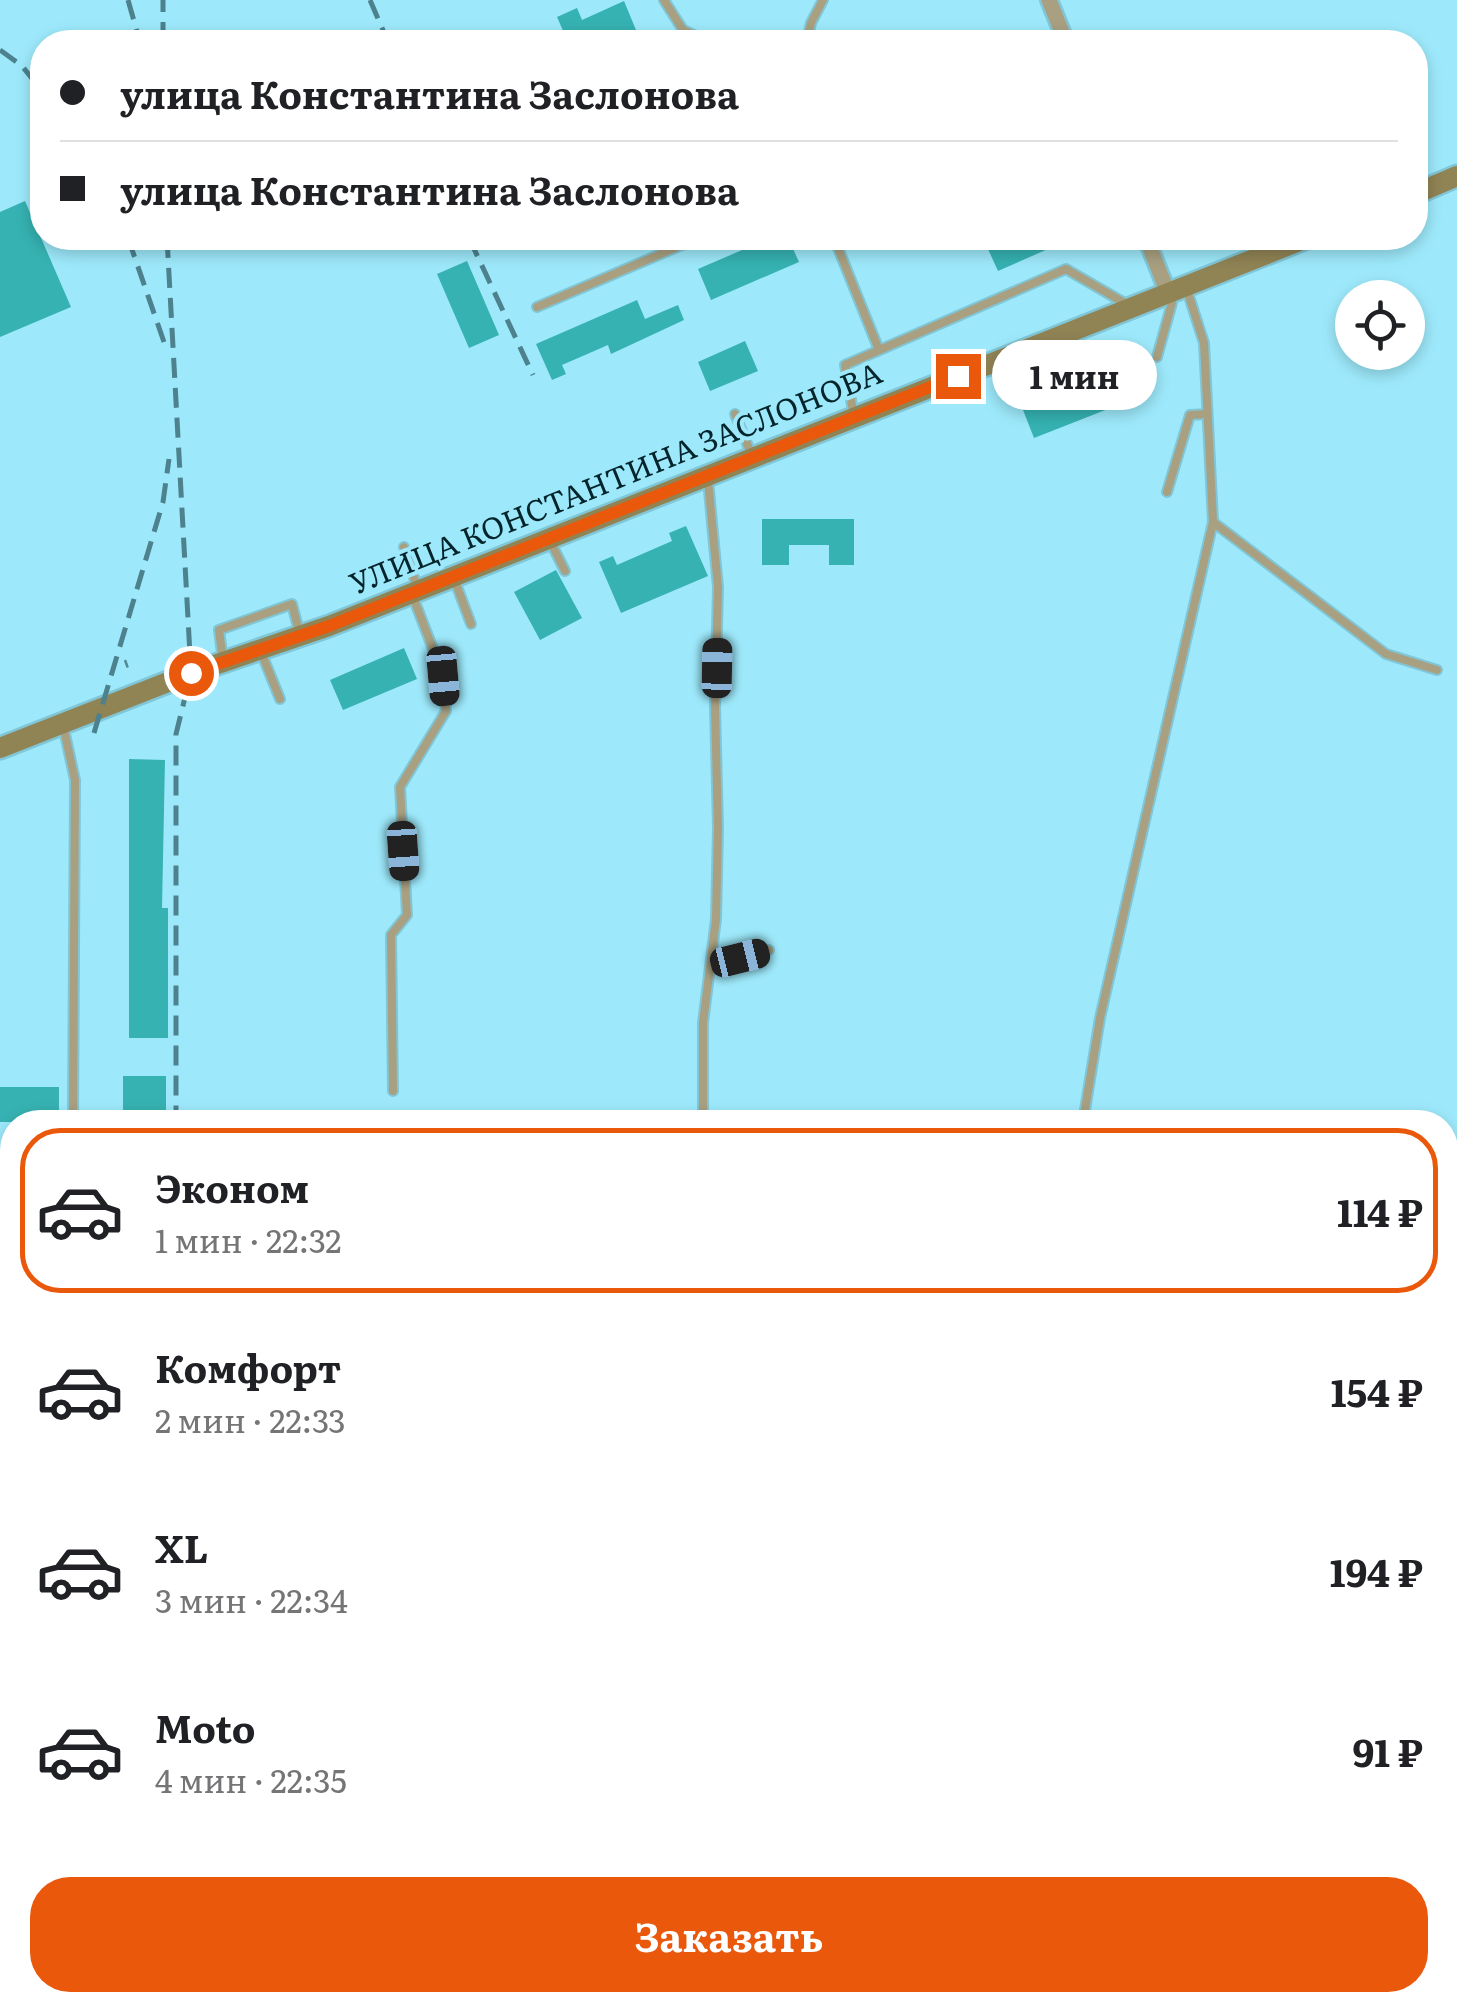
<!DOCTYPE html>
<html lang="ru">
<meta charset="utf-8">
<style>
:root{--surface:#fff;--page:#f6f6f6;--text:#202124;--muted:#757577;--line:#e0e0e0;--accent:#ea580c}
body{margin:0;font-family:Literata,serif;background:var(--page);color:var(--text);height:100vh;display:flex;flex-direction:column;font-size:38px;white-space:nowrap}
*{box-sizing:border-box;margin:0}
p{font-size:32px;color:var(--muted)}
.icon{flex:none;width:55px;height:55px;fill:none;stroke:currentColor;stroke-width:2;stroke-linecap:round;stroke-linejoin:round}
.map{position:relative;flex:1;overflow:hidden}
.details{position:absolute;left:0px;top:1110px;width:1458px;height:902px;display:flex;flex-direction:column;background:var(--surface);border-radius:40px 40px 0 0;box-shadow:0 5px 15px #0003}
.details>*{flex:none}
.banner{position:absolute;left:30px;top:30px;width:1398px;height:220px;border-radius:40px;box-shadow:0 5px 15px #0003;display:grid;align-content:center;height:220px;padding:0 30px;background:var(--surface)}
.fabs{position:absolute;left:1335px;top:280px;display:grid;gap:20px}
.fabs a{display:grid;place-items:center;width:90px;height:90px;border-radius:50%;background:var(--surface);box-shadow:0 5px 15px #0003;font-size:50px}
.end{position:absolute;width:45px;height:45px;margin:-22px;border:12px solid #ea580c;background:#fff;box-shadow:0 0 0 5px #fff}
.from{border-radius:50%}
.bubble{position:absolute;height:70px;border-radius:35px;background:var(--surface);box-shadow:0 5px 15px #0003;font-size:32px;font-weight:700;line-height:70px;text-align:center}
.car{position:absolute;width:30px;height:60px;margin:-30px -15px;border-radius:12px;box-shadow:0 0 8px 2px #0007;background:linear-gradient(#222 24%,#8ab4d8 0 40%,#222 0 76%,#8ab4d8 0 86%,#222 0)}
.banner b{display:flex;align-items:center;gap:35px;height:95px;font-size:38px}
.banner b+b{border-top:2px solid var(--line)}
.banner i{width:25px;height:25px;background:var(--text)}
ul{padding:18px 0 0;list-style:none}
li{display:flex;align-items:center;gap:30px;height:165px;margin:0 20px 15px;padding:0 10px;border:5px solid transparent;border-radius:40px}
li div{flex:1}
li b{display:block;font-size:38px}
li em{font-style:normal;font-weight:700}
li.on{border-color:var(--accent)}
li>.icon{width:90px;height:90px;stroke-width:1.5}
.primary-button{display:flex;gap:20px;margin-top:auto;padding:20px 30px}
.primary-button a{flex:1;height:115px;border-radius:40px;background:var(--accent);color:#fff;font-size:40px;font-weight:700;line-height:115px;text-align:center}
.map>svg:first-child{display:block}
</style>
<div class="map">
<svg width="1457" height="2011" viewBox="0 0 1457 2011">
<rect width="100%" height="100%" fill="#9de9fb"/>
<g fill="#36b2b2">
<polygon points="624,1 636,30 607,42 568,42 557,17 577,8 582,20"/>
<polygon points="25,201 71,307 0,337 0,212"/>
<polygon points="770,238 788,238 799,262 711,300 698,269"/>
<polygon points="983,238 1073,238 998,271"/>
<polygon points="467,261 499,335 469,348 437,274"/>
<polygon points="637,300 645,319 678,305 684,320 611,354 608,345 562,365 566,374 552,380 536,344"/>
<polygon points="745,341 758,371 710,391 698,362"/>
<polygon points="1125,370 1136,398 1034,438 1023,410"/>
<polygon points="762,519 854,519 854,565 829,565 829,545 789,545 789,565 762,565"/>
<polygon points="686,526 708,576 621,613 599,562 613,556 617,565 672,541 669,533"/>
<polygon points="556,570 582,618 540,640 514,592"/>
<polygon points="404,648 417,679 343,710 330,680"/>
<polygon points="129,759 165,760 162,908 168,908 168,1038 129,1038"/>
<rect x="123" y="1076" width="43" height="46"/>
<rect x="0" y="1087" width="59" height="35"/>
</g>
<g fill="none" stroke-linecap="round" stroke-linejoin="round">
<defs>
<g id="lane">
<polyline points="664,0 683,30 709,42"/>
<polyline points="807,42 811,23 823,0"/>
<polyline points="834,238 879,350"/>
<polyline points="537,307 698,238"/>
<polyline points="1157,357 1172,303 1169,294"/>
<polyline points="735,414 752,456"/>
<polyline points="854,417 845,365 1066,269 1128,305"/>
<polyline points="1167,492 1190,415 1207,414"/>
<polyline points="1213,522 1386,654 1437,670"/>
<polyline points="549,539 565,571"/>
<polyline points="404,547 418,590"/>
<polyline points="453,576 471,624"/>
<polyline points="261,652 280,699"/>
<polyline points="223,661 219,630 292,604 300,635"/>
<polyline points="63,725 75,780 73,1122"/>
<polyline points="711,965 769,950"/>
<polyline points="393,1091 391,935 407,915 400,787 446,711 443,675 413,597"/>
<polyline points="459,1122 459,1121"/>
<polyline points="703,1122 703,1023 716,919 718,828 715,707 718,587 708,480"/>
<polyline points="1083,1122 1100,1018 1213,522 1204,343 1187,290"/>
<polyline points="1445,1841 1457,1839"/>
</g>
<g id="street">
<polyline points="1049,0 1066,42"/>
<polyline points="1146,238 1168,293"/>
<polyline points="275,2011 308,2000"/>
</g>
<g id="secondary">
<polyline points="1415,194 1457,176"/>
<polyline points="0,748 191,673 329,626 1307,238"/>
</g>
</defs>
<use href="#lane" stroke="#81c6d6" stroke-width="12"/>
<use href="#street" stroke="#81c6d6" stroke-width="20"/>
<use href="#secondary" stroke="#81c6d6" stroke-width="25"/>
<polyline stroke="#538a97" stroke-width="2.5" stroke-dasharray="8 8" stroke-linecap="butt" points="125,660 130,674"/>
<use href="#lane" stroke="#a8a081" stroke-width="8"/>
<use href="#street" stroke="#a8a081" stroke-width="15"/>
<use href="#secondary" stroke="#908354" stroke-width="20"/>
<g stroke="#4c818d" stroke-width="5" stroke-dasharray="20 10" stroke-linecap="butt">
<polyline points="128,0 140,42"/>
<polyline points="370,0 388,42"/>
<polyline points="163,42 163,0"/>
<polyline points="0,50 22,66 42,91"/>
<polyline points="128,238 164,342"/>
<polyline points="167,238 191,673 176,734 176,1122"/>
<polyline points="469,238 533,375"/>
<polyline points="94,733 163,502 169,459"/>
</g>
</g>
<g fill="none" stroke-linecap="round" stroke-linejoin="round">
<polyline stroke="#ea580c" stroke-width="12" points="191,673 329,626 958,376"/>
</g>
<g text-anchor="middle" stroke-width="8" stroke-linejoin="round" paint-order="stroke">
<g font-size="30" fill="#03242b" stroke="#9de9fb">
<text transform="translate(616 479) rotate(-22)" y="10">УЛИЦА КОНСТАНТИНА ЗАСЛОНОВА</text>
</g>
</g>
</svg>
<div class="fabs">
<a><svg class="icon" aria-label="locate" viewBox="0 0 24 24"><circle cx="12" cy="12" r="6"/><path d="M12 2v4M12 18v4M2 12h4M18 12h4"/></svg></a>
</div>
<i class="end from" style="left:191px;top:673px"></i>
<i class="end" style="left:958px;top:376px"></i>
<div class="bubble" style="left:992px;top:340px;width:165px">1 мин</div>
<i class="car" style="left:717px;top:668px;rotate:1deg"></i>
<i class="car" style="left:443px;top:676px;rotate:175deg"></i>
<i class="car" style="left:403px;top:851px;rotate:176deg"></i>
<i class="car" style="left:740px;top:958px;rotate:76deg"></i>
<div class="banner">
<b><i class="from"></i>улица Константина Заслонова</b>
<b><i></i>улица Константина Заслонова</b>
</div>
<section class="details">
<ul>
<li class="on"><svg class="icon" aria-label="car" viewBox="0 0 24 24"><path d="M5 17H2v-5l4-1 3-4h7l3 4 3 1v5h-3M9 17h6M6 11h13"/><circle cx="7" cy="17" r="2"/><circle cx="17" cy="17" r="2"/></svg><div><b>Эконом</b><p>1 мин · 22:32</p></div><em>114 ₽</em></li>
<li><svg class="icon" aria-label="car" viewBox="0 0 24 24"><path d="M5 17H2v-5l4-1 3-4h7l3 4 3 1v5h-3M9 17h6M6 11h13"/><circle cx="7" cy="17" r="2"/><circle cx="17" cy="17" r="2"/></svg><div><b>Комфорт</b><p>2 мин · 22:33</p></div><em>154 ₽</em></li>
<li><svg class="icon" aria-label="car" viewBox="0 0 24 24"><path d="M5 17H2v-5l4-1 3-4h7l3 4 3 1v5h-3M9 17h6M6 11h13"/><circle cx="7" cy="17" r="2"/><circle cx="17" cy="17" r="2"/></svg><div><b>XL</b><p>3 мин · 22:34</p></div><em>194 ₽</em></li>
<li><svg class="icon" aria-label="car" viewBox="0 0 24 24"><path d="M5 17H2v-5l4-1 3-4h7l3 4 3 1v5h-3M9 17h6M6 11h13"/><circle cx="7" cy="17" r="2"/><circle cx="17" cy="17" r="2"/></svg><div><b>Moto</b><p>4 мин · 22:35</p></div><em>91 ₽</em></li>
</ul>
<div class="primary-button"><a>Заказать</a></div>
</section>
</div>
